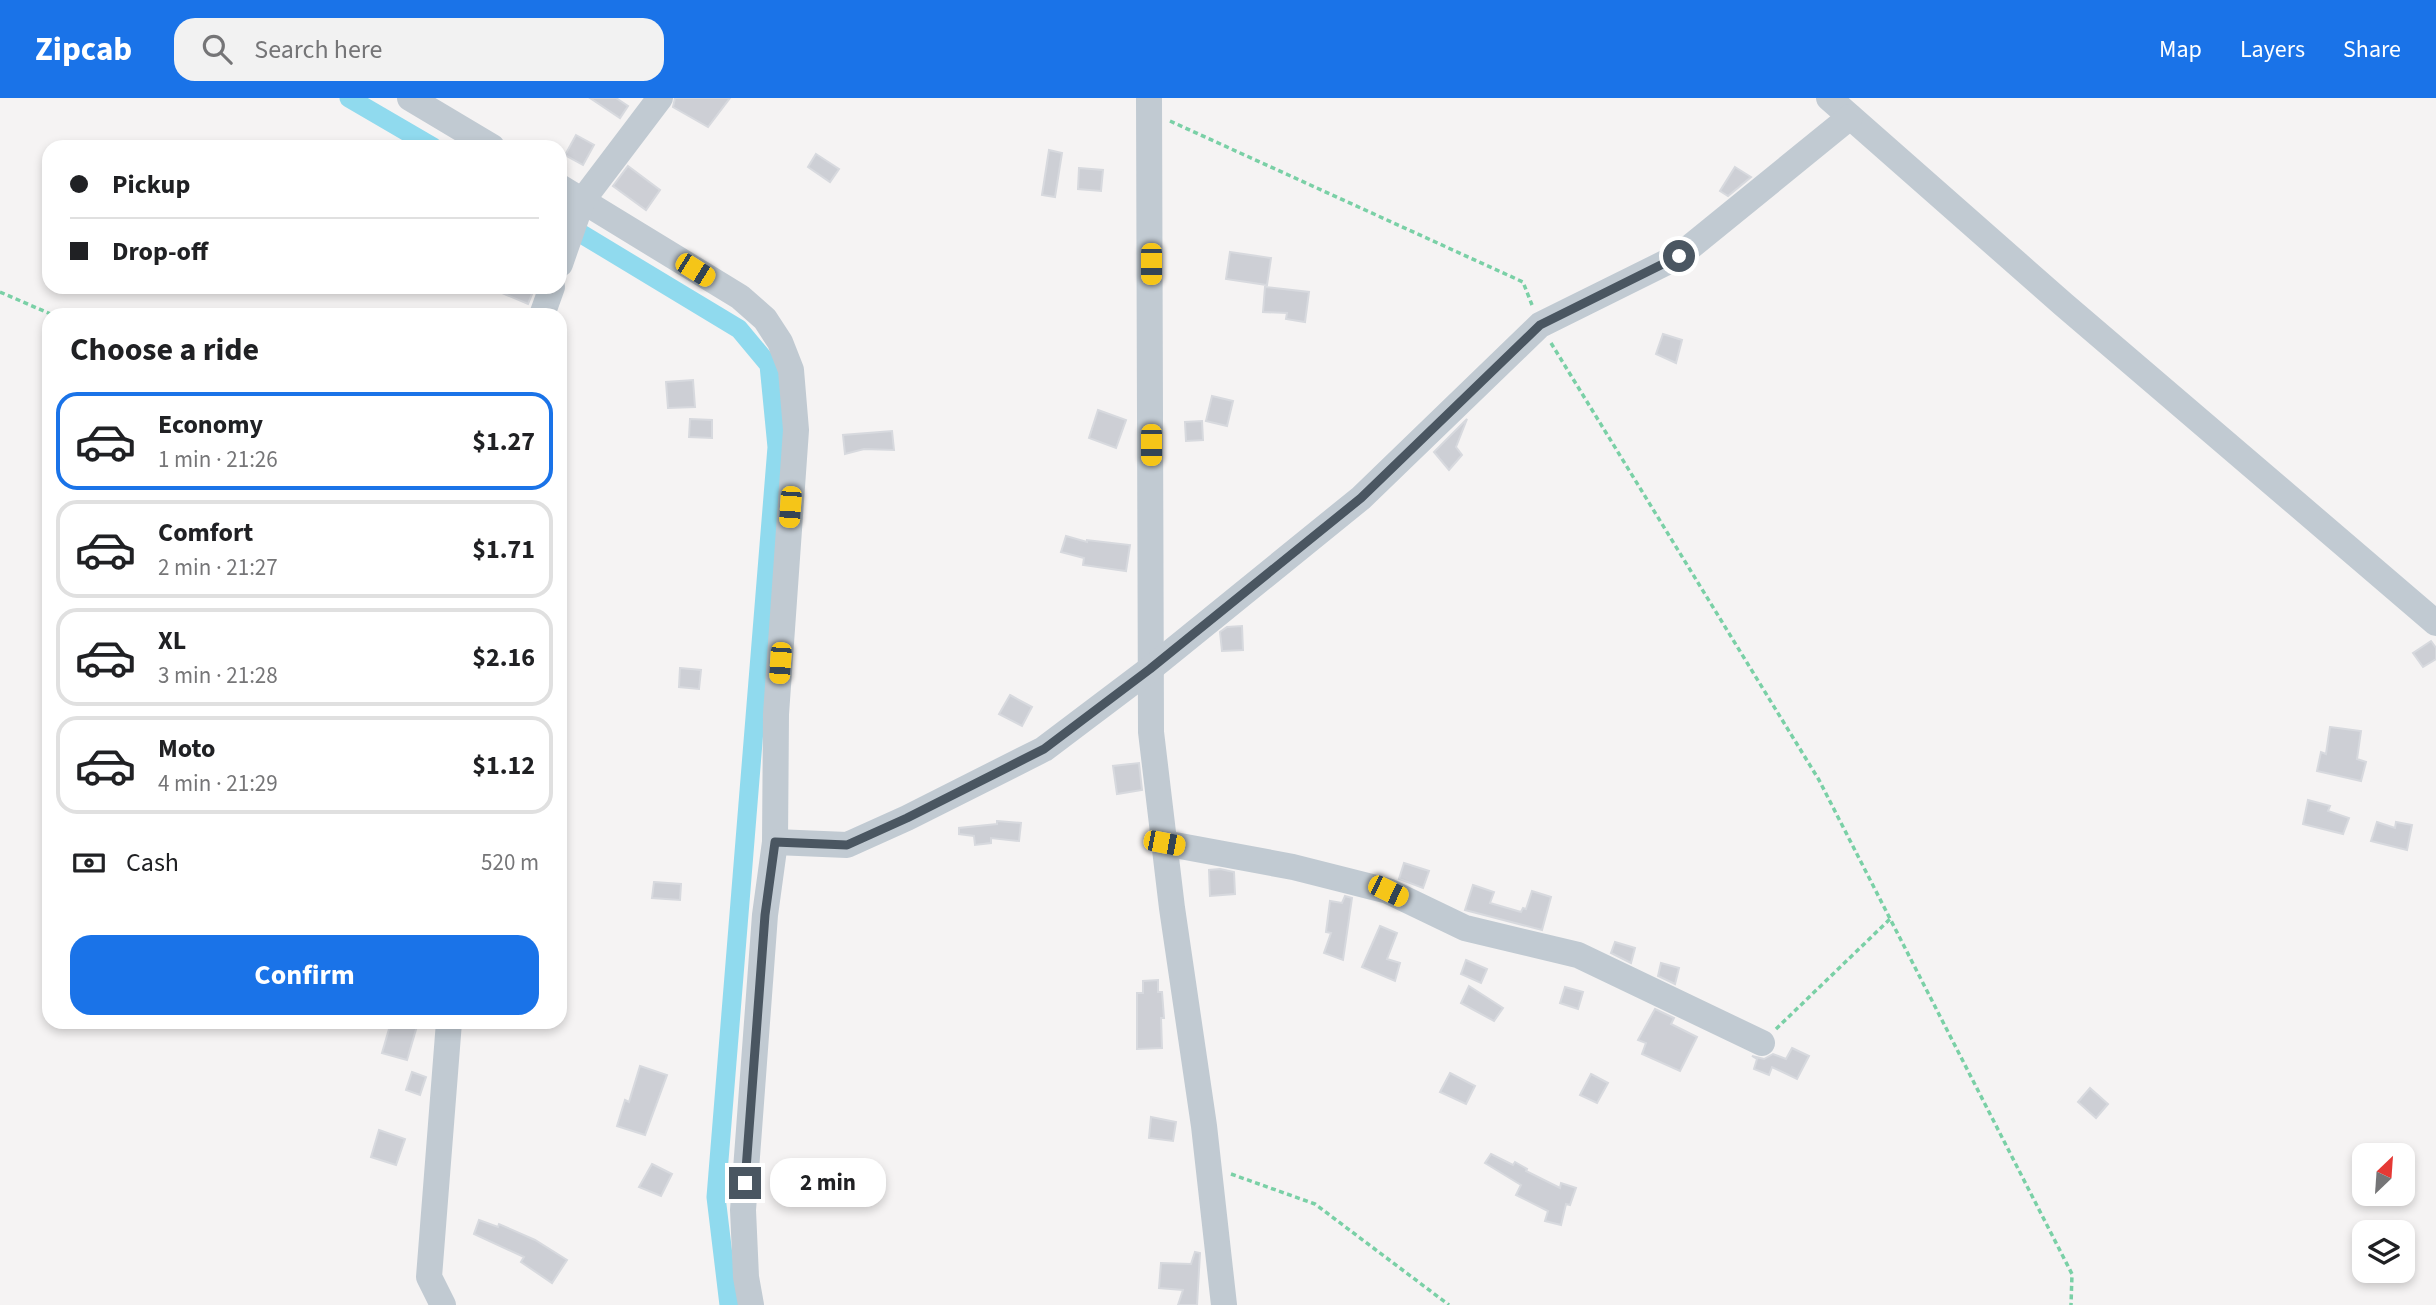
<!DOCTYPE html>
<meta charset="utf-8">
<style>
:root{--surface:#fff;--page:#f2f2f2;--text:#202124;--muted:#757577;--line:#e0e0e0;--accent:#1a73e8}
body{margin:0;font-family:"Source Sans 3",sans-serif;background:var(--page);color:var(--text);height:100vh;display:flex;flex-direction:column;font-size:26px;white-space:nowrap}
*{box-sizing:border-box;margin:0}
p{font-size:23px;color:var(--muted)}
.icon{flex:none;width:38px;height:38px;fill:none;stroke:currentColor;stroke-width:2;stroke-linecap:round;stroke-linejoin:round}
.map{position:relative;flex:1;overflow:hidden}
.panel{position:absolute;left:42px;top:210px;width:525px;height:721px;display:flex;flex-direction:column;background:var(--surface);border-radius:21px;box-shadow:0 4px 10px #0003}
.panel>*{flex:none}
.banner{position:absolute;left:42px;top:42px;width:525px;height:154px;border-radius:21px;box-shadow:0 4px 10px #0003;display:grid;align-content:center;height:154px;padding:0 28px;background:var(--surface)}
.needle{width:46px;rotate:25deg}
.fabs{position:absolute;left:2352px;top:1045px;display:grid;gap:14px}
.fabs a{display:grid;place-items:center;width:63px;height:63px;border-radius:14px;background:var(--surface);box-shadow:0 4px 10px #0003;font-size:35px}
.end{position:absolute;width:32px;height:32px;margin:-16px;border:9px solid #4a5661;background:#fff;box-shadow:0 0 0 4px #fff}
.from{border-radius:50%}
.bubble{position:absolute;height:49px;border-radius:21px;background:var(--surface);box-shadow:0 4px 10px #0003;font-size:23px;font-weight:700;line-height:49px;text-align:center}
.car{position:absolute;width:21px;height:42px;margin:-21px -10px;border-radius:9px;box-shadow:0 0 5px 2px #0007;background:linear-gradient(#f5c518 24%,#345 0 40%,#f5c518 0 76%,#345 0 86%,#f5c518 0)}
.banner b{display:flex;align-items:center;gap:24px;height:66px;font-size:26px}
.banner b+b{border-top:2px solid var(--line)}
.banner i{width:18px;height:18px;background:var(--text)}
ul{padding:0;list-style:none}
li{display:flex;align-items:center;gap:21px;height:98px;margin:0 14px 10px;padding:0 14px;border:4px solid var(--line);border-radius:21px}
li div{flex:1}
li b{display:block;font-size:26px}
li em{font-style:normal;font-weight:700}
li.on{border-color:var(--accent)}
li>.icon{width:63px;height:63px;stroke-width:1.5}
h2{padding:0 28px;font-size:32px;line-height:84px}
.pay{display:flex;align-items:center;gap:18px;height:77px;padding:0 28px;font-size:26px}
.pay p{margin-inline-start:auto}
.primary-button{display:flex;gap:14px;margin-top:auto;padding:14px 28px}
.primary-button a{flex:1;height:80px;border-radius:21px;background:var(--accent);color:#fff;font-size:28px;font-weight:700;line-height:80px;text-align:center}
header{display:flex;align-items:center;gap:42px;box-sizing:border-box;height:98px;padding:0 35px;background:var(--accent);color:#fff}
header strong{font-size:33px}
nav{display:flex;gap:38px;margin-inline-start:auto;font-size:24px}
.search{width:490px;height:63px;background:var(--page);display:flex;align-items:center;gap:18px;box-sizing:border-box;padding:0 24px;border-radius:21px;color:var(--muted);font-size:26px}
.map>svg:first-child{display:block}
</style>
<header>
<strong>Zipcab</strong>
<div class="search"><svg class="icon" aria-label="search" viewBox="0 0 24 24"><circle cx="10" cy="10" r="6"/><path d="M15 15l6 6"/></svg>Search here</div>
<nav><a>Map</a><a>Layers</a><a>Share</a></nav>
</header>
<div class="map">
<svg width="2436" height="1207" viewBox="0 0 2436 1207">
<rect width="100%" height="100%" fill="#f5f3f3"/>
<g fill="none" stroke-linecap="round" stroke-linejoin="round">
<g stroke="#90daee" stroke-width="19">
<polyline points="349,0 433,49"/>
<polyline points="560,123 739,231 769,267 777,349 716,1099 729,1207"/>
</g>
</g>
<g fill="#cdcfd5" stroke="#d7d9de" stroke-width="2">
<polygon points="590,0 616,0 628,8 620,20"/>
<polygon points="675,0 730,0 708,29 673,9"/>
<polygon points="576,37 594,47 583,67 565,57"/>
<polygon points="1049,52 1062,55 1055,99 1042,97"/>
<polygon points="816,56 839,71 830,84 808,69"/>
<polygon points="628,68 660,92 646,112 613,88"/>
<polygon points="1735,69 1751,79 1728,98 1720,93"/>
<polygon points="1079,70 1103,72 1101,93 1078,91"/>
<polygon points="1230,154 1271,160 1267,187 1226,181"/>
<polygon points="488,189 535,189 528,206"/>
<polygon points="1265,189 1309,194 1305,224 1286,221 1287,215 1263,214"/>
<polygon points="1663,236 1682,242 1676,265 1656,256"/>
<polygon points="693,282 695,309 668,310 666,284"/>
<polygon points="1212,298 1233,303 1227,328 1206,323"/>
<polygon points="1098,312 1126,322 1116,350 1089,340"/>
<polygon points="690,321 712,322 712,340 689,339"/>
<polygon points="1467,321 1456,349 1462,357 1449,372 1434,354"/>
<polygon points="1202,323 1203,342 1186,343 1185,324"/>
<polygon points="892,333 894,352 864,351 845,356 843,337"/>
<polygon points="1066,438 1087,444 1087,442 1130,447 1126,473 1083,467 1084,460 1061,454"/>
<polygon points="1242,528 1243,552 1222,553 1220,534 1227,529"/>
<polygon points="2431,543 2436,550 2436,561 2423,569 2413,555"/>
<polygon points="680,570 701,572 699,591 679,589"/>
<polygon points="1010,597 1032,609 1022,628 999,616"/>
<polygon points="2330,629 2361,633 2357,661 2366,664 2361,683 2317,673 2321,654 2326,656"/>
<polygon points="1139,665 1142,692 1117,696 1113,668"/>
<polygon points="2308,702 2330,708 2328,713 2349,720 2343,736 2303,726"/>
<polygon points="997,723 1021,725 1019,743 991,740 991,745 975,747 974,738 959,736 959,730 997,726"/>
<polygon points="2377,724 2395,730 2396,724 2412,727 2407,752 2371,743"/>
<polygon points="1404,765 1429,773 1423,790 1399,781"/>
<polygon points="1220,771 1234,774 1235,796 1210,798 1209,772"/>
<polygon points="654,784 681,786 680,802 652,800"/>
<polygon points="1473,787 1494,794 1490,805 1521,814 1523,810 1526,811 1532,793 1551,799 1542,832 1465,812"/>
<polygon points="1345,798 1352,800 1343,862 1324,855 1331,835 1326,834 1330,803 1342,805"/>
<polygon points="1380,828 1397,835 1387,861 1400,865 1395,883 1362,869"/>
<polygon points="1615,844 1635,850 1631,865 1611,855"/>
<polygon points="1466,862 1487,871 1481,885 1461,876"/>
<polygon points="1661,865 1679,870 1675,886 1658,878"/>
<polygon points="1158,882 1158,894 1162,894 1164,920 1161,920 1162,950 1137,951 1137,895 1143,895 1143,883"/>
<polygon points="1469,888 1503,910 1494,923 1461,905"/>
<polygon points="1565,889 1583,894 1578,911 1560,905"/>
<polygon points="1655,911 1674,920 1671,926 1697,939 1680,973 1642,956 1646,945 1638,942"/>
<polygon points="391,924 417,928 407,962 382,955"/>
<polygon points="1792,950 1809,958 1797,981 1772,969 1769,977 1754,971 1757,961 1752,958 1764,961 1773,956 1786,961"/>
<polygon points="640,968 667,977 645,1037 617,1028 625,1002 629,1004"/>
<polygon points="412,974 426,979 420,997 406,992"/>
<polygon points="1450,975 1475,988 1466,1006 1440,994"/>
<polygon points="1591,976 1608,985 1597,1005 1580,997"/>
<polygon points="2090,990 2108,1006 2096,1020 2078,1004"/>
<polygon points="1151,1019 1176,1024 1173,1043 1149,1040"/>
<polygon points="379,1032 405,1041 396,1067 371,1059"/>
<polygon points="1491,1056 1513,1067 1515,1064 1527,1071 1526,1073 1560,1090 1561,1085 1576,1090 1570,1107 1566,1106 1561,1127 1545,1123 1548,1113 1516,1097 1521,1087 1485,1065"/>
<polygon points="652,1066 672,1076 661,1098 639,1089"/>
<polygon points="479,1122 498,1129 499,1126 535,1142 567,1162 552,1185 521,1164 524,1159 474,1136"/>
<polygon points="1195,1154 1200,1155 1197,1207 1178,1207 1183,1192 1159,1190 1161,1165 1191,1166"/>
</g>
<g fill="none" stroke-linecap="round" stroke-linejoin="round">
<g stroke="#7ad0a6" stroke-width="3.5" stroke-dasharray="5 3.5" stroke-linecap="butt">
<polyline points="1170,23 1523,184 1532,207"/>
<polyline points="0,194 53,217"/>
<polyline points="1551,245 1819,682 2072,1176 2071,1207"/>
<polyline points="1776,931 1890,821"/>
<polyline points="1231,1076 1315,1106 1449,1207"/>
</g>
<g stroke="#c1cad2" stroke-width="26">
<polyline points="410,0 492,49"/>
<polyline points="1149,0 1151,634 1172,810 1204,1028 1224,1207"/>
<polyline points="1829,0 2063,206 2436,525"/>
<polyline points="560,89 740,199 765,221 780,244 791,272 796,332 776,616 775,744 765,817 743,1112 746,1179 751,1207"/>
<polyline points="560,166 582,103 660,0"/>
<polyline points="542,217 552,189"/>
<polyline points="775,744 847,747 907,720 1044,651 1150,571 1361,400 1540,227 1679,158 1850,19"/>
<polyline points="1164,745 1293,769 1388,793 1465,830 1578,857 1762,945"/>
<polyline points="443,1207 429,1179 449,924"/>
</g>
</g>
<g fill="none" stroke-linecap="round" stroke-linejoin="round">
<polyline stroke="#4a5661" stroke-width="9" points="745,1085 765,817 775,744 847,747 907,720 1044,651 1150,571 1361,400 1540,227 1679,158"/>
</g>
</svg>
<div class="fabs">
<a><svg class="needle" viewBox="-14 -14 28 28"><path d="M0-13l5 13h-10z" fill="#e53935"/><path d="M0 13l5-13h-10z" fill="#757577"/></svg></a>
<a><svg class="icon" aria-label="layers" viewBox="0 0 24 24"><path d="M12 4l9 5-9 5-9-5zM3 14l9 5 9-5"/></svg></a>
</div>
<i class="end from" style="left:1679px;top:158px"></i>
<i class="end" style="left:745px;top:1085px"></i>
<div class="bubble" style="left:770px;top:1060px;width:116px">2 min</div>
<i class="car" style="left:1151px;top:166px;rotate:180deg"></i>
<i class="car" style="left:695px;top:172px;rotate:122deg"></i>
<i class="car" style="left:1151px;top:347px;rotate:180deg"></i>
<i class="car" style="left:790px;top:409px;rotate:184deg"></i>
<i class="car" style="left:780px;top:565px;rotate:184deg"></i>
<i class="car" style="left:1164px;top:745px;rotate:101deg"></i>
<i class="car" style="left:1388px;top:793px;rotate:116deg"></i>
<div class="banner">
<b><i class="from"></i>Pickup</b>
<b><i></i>Drop-off</b>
</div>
<section class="panel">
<h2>Choose a ride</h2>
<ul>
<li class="on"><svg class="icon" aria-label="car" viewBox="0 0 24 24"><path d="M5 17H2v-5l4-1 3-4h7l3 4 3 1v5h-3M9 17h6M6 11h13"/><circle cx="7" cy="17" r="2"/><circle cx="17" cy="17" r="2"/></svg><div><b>Economy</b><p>1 min · 21:26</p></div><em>$1.27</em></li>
<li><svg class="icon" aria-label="car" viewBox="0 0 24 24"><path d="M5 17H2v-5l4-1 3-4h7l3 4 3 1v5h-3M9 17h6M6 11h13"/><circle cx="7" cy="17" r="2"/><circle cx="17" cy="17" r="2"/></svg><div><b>Comfort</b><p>2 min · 21:27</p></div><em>$1.71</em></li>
<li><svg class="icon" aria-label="car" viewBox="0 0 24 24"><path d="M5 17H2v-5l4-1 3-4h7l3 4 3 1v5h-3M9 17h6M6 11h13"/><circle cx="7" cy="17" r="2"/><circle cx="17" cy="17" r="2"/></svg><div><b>XL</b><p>3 min · 21:28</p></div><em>$2.16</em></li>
<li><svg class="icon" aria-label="car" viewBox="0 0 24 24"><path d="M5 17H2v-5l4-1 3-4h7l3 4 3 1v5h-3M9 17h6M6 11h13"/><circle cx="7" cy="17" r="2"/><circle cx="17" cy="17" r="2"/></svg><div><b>Moto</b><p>4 min · 21:29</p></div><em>$1.12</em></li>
</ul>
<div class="pay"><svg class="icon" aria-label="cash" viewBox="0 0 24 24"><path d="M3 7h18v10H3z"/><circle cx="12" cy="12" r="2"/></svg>Cash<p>520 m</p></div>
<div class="primary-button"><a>Confirm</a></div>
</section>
</div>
